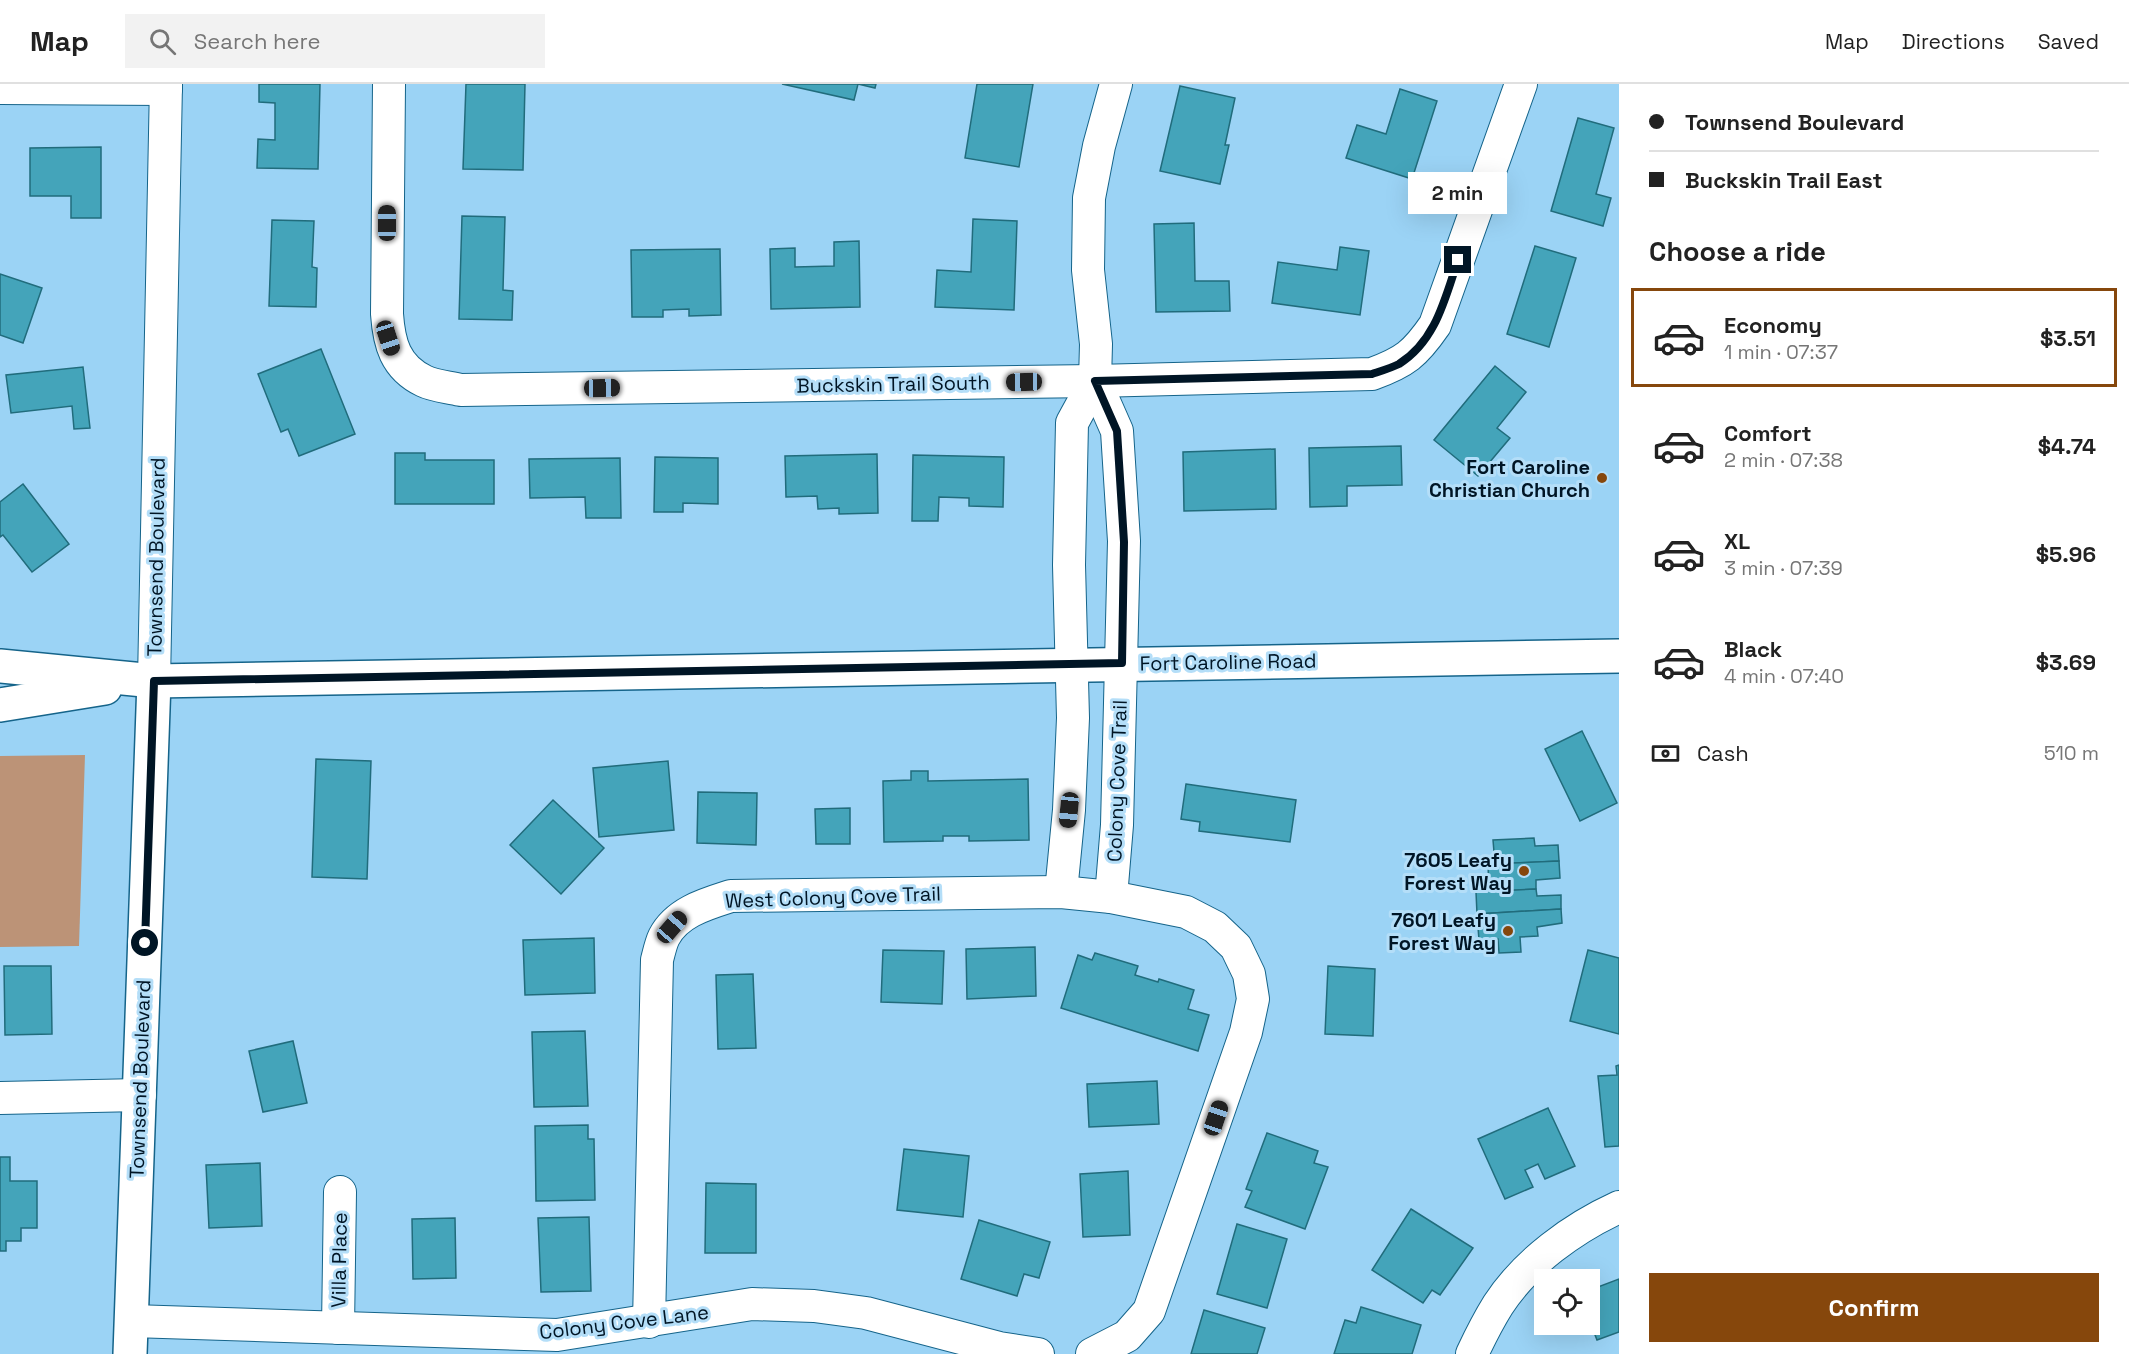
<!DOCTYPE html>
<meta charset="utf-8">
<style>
:root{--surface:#fff;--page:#f2f2f2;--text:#222;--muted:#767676;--line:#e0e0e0;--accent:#86470c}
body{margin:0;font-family:"Space Grotesk",sans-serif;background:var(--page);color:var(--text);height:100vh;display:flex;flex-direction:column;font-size:22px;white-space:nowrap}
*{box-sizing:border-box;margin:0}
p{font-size:20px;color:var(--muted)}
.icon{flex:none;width:33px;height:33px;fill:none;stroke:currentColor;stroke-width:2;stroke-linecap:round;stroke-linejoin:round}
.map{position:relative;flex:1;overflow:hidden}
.side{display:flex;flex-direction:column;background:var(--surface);width:510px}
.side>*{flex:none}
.top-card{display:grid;align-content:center;height:132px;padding:0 30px;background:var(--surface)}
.controls{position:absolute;left:1534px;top:1185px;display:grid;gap:12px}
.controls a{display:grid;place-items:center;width:66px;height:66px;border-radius:0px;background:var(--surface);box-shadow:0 6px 24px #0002;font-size:30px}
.end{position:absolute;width:27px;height:27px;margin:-14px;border:8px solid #001525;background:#fff;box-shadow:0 0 0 3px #fff}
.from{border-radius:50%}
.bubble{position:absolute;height:42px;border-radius:0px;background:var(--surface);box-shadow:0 6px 24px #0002;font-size:20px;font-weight:800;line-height:42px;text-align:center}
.car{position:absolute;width:18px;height:36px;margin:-18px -9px;border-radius:8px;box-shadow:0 0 4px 2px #0007;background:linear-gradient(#222 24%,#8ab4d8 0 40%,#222 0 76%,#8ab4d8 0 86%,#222 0)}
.top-card b{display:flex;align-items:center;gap:21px;height:57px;font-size:22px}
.top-card b+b{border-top:2px solid var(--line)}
.top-card i{width:15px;height:15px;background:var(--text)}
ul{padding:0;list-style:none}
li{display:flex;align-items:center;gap:18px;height:99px;margin:0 12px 9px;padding:0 18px;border:3px solid transparent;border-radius:0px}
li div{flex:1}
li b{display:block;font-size:22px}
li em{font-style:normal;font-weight:800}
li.on{border-color:var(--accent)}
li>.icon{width:54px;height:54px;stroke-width:1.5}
h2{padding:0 30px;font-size:27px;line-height:72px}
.pay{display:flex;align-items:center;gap:15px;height:66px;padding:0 30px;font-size:22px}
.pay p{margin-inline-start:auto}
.cta{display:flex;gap:12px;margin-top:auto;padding:12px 30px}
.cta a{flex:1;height:69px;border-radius:0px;background:var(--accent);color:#fff;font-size:24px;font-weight:800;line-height:69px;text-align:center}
header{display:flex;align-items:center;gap:36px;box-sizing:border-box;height:84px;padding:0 30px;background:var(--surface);border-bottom:2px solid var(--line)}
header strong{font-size:28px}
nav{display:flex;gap:33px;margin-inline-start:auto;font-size:21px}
.search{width:420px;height:54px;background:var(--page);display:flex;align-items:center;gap:15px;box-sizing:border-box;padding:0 21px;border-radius:0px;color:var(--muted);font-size:22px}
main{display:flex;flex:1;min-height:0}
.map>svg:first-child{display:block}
</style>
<header>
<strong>Map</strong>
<div class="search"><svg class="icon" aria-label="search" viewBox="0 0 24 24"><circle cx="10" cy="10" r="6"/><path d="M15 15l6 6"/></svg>Search here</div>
<nav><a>Map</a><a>Directions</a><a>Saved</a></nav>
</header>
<main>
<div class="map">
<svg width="1619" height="1270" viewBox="0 0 1619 1270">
<rect width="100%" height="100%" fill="#9bd3f5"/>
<polygon fill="#bc9377" points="85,671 79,862 0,863 0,672"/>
<g fill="#44a4ba" stroke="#216c7c" stroke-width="1.5">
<polygon points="259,0 320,0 318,85 257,84 258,55 275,56 275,19 259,18"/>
<polygon points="466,0 525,0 523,86 463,85"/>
<polygon points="782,0 876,0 875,4 858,0 854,16"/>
<polygon points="977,0 1033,0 1019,83 965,74"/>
<polygon points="1180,2 1235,14 1225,61 1229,61 1220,100 1160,87"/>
<polygon points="1400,5 1437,17 1412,95 1346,74 1357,41 1386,50"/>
<polygon points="1578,34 1614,44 1596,110 1611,114 1603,142 1551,127"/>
<polygon points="101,63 101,134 71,134 71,112 30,112 30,64"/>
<polygon points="462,132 505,133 503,206 513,207 512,236 459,235"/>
<polygon points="973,135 1017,137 1014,226 935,223 937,186 971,188"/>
<polygon points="272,136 314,137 312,183 317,184 316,223 269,222"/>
<polygon points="1194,139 1195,197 1229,197 1230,227 1156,228 1154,140"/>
<polygon points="859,157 860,223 771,225 770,165 795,164 795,183 834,182 834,158"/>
<polygon points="1535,162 1576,174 1549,263 1507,250"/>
<polygon points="1340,163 1369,167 1360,231 1272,219 1278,178 1337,186"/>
<polygon points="720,165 721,231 689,232 689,225 663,226 663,233 632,233 631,166"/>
<polygon points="0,190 42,204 23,259 0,251"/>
<polygon points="321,265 355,350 299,372 288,345 281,348 258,290"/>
<polygon points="1495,282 1526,308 1497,344 1510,354 1478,392 1434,356"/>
<polygon points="83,283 90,344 74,345 72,322 11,329 6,291"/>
<polygon points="1401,362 1402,401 1347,402 1347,422 1310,423 1309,364"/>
<polygon points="1275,365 1276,425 1184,427 1183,368"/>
<polygon points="395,369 425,369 425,376 494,376 494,420 395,420"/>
<polygon points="877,370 878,429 839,430 839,424 818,425 817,412 786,413 785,372"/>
<polygon points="913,371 1004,373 1003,423 969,422 969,414 939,413 938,437 912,437"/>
<polygon points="655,373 718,374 718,420 683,419 683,428 654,428"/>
<polygon points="620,374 621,434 586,434 585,413 530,414 529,375"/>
<polygon points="23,400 69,460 32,488 3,451 0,453 0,418"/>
<polygon points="1582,647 1617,719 1580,737 1545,665"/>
<polygon points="316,675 371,677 367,795 312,793"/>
<polygon points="668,677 674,746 599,753 593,684"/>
<polygon points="911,687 928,687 928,697 1028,695 1029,756 969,757 969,752 943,752 943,757 884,758 883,697 911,696"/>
<polygon points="1186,700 1296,716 1290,758 1199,747 1200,738 1181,735"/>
<polygon points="698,708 757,709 756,761 697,759"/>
<polygon points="553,716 604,764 561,810 510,761"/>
<polygon points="850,724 850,760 816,760 815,725"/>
<polygon points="1534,754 1535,762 1558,761 1559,777 1495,780 1493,756"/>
<polygon points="1559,777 1560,794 1536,796 1536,805 1489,808 1488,780"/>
<polygon points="1536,805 1537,812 1561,811 1561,825 1477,830 1476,808"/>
<polygon points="1561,825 1562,839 1537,843 1538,852 1520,853 1521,868 1499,869 1498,855 1479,856 1477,830"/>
<polygon points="594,854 595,909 525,911 523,856"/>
<polygon points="1035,863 1036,912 967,915 966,865"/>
<polygon points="883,866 944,867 942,920 881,918"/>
<polygon points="1588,866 1619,874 1619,950 1570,937"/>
<polygon points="1095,869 1138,882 1135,891 1158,898 1159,895 1194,906 1188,925 1209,931 1198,967 1061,924 1078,871 1092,876"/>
<polygon points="4,882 51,882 52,950 5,951"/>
<polygon points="1328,882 1375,885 1373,952 1325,950"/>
<polygon points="753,890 756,964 718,965 716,891"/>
<polygon points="585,947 588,1022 534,1023 532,948"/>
<polygon points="293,957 307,1019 263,1028 249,967"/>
<polygon points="1619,981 1619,1062 1605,1063 1598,992 1617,991 1616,982"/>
<polygon points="1157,997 1159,1040 1089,1043 1087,1000"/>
<polygon points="1548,1024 1575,1082 1545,1095 1538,1080 1525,1086 1533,1103 1505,1115 1478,1055"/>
<polygon points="588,1041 588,1055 594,1055 595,1116 536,1117 535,1042"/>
<polygon points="1267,1049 1318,1067 1314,1079 1328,1083 1305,1145 1245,1123 1252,1107 1246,1105"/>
<polygon points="904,1065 969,1072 963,1133 897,1126"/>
<polygon points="0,1073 10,1073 10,1097 37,1097 37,1144 21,1144 21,1157 6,1157 6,1167 0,1167"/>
<polygon points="260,1079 262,1142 209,1144 206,1081"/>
<polygon points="1128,1087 1130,1151 1083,1153 1080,1090"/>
<polygon points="706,1099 756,1100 756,1169 705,1169"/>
<polygon points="1411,1125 1473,1164 1440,1211 1432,1206 1423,1219 1372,1186"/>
<polygon points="589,1133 591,1207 541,1208 538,1134"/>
<polygon points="455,1134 456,1194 413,1195 412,1135"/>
<polygon points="979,1136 1050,1158 1039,1194 1024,1190 1017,1212 961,1195"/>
<polygon points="1237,1140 1287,1155 1267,1224 1217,1210"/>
<polygon points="1619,1195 1619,1248 1597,1256 1590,1238 1590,1206"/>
<polygon points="1361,1223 1421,1241 1412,1270 1334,1270 1345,1236 1356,1239"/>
<polygon points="1204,1226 1265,1244 1257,1270 1191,1270"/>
</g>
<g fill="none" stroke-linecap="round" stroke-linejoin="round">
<defs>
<g id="street">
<path d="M389 0 387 230C389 259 395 283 424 297 434 302 449 303 461 306L1095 297 1372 290C1405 278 1415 270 1435 241L1521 0"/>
<polyline points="0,4 166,5"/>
<polyline points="154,597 166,0"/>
<polyline points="1061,808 1069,726 1073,634 1069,481 1072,339 1095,297"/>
<polyline points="1111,813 1117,741 1124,457 1117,347 1095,297 1096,260 1088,186 1089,114 1099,62 1116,0"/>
<polyline points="0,1014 140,1011"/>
<polyline points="132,1237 557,1251 752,1220 814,1222 866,1229 999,1264 1038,1270"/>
<path d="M649 1238 657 876C659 868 661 859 664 853 677 828 706 820 731 812L1061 808 1111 813 1186 828 1215 843 1236 863 1249 890 1253 915 1246 948 1149 1227 1127 1252 1092 1270"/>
<polyline points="338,1244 340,1108"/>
<path d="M1472 1270C1480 1253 1488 1237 1498 1221 1526 1178 1573 1144 1619 1123"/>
</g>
<g id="secondary">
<polyline points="0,582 154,597 1619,572"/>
<polyline points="0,621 105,604"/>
<polyline points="130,1270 154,597"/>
</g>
</defs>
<use href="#street" stroke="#15648a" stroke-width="34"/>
<use href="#secondary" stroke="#15648a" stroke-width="36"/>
<use href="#street" stroke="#fff" stroke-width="32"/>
<use href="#secondary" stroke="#fff" stroke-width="33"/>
</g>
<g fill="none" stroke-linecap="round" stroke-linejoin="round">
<path stroke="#001525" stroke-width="8" d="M145 859 154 597 1122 579 1124 458 1117 347 1095 297 1372 290C1381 287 1391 284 1399 280 1436 257 1445 214 1458 176"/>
</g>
<g fill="#86470c" stroke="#b4def8" stroke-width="2">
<circle cx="1602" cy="394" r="6"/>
<circle cx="1524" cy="787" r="6"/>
<circle cx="1508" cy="847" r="6"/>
</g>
<g text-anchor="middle" stroke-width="6" stroke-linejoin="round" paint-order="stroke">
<g font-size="20" fill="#001525" stroke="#b4def8">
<text transform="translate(893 300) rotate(-1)" y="7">Buckskin Trail South</text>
<text transform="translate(156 473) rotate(-89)" y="7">Townsend Boulevard</text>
<text transform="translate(1228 578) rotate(-1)" y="7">Fort Caroline Road</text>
<text transform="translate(1117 697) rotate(-88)" y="7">Colony Cove Trail</text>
<text transform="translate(833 813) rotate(-2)" y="7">West Colony Cove Trail</text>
<text transform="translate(140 995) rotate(-88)" y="7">Townsend Boulevard</text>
<text transform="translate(339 1176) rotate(-89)" y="7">Villa Place</text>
<text transform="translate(624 1238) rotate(-7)" y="7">Colony Cove Lane</text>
</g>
<g font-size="20" font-weight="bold" fill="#001525" stroke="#b4def8" text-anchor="end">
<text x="1590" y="390">Fort Caroline<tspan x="1590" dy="23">Christian Church</tspan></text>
<text x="1512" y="783">7605 Leafy<tspan x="1512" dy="23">Forest Way</tspan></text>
<text x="1496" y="843">7601 Leafy<tspan x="1496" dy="23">Forest Way</tspan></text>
</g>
</g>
</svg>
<div class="controls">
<a><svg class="icon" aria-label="locate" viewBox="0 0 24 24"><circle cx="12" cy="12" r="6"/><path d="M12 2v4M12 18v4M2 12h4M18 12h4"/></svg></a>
</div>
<i class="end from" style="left:145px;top:859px"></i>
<i class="end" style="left:1458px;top:176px"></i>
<div class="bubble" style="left:1408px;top:88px;width:99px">2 min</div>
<i class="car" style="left:387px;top:139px;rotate:0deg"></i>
<i class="car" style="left:388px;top:254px;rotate:162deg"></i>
<i class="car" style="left:1024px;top:298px;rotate:269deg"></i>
<i class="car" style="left:602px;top:304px;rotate:89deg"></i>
<i class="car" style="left:1069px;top:726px;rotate:186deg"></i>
<i class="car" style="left:672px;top:843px;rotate:41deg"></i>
<i class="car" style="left:1216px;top:1034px;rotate:19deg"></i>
</div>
<section class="side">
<div class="top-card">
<b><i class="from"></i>Townsend Boulevard</b>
<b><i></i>Buckskin Trail East</b>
</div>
<h2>Choose a ride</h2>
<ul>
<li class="on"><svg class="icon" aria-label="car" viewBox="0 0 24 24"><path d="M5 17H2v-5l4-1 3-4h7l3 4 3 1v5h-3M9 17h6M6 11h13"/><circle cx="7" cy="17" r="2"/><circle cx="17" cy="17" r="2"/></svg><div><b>Economy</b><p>1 min · 07:37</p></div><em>$3.51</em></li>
<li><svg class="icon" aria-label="car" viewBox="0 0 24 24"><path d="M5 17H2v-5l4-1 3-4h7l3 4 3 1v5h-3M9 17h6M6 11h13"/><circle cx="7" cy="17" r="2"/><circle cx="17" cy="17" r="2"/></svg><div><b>Comfort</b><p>2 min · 07:38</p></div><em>$4.74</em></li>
<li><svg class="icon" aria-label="car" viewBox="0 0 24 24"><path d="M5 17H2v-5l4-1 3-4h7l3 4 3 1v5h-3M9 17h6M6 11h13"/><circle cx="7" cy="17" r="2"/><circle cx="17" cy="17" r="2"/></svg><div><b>XL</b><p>3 min · 07:39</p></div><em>$5.96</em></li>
<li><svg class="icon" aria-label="car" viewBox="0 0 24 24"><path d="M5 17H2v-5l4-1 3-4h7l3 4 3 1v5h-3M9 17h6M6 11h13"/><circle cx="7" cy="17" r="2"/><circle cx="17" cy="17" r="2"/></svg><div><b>Black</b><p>4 min · 07:40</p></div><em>$3.69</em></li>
</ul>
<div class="pay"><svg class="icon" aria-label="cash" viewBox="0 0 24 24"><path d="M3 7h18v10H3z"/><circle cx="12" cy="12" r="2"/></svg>Cash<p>510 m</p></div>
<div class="cta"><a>Confirm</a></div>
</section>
</main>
